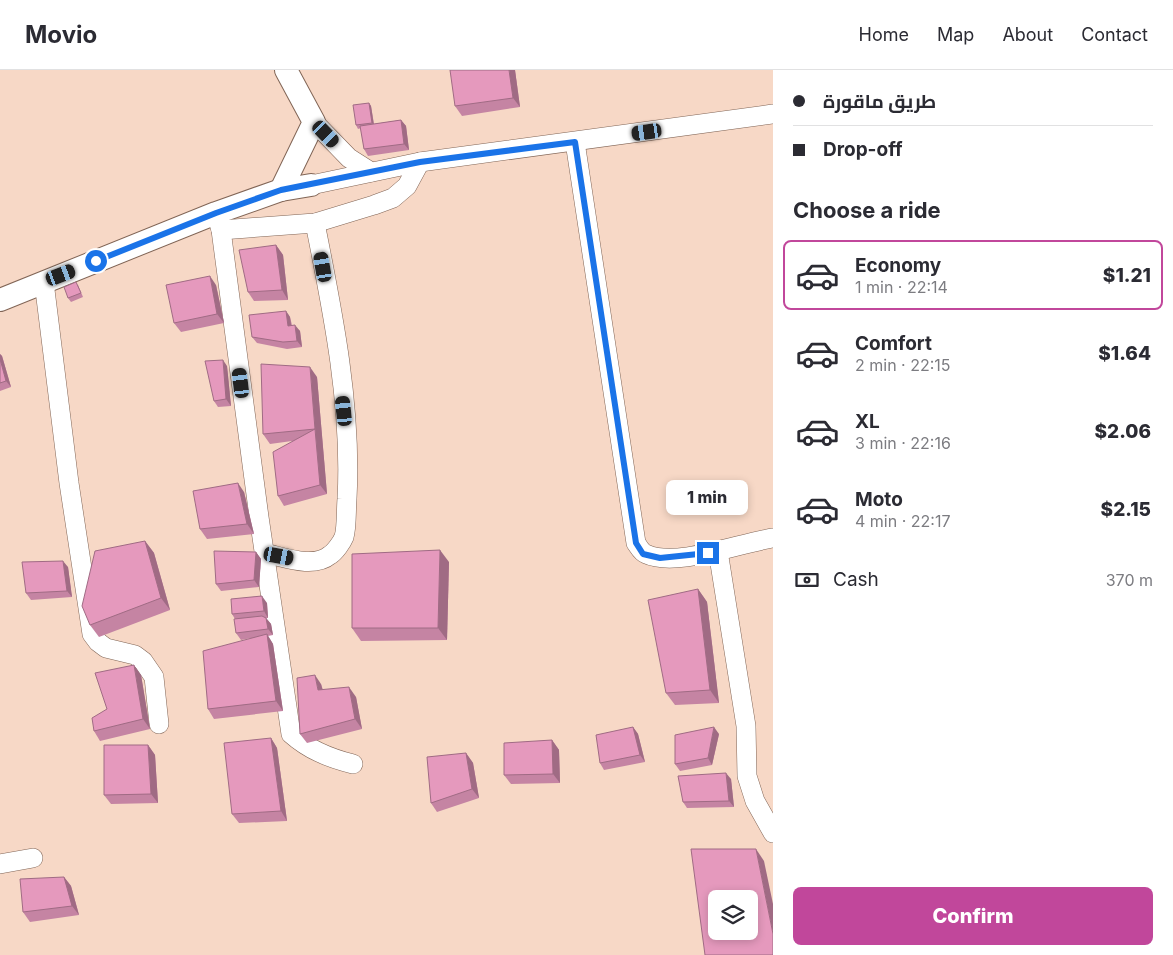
<!DOCTYPE html>
<meta charset="utf-8">
<style>
:root{--surface:#fff;--page:#f2f2f3;--text:#2b2b33;--muted:#7c7c81;--line:#e1e1e2;--accent:#c1479b}
body{margin:0;font-family:Inter,Cairo,sans-serif;background:var(--page);color:var(--text);height:100vh;display:flex;flex-direction:column;font-size:19px;white-space:nowrap}
*{box-sizing:border-box;margin:0}
p{font-size:16px;color:var(--muted)}
.icon{flex:none;width:28px;height:28px;fill:none;stroke:currentColor;stroke-width:2;stroke-linecap:round;stroke-linejoin:round}
.map{position:relative;flex:1;overflow:hidden}
.drawer{display:flex;flex-direction:column;background:var(--surface);width:400px}
.drawer>*{flex:none}
.banner{display:grid;align-content:center;height:110px;padding:0 20px;background:var(--surface)}
.fabs{position:absolute;left:708px;top:820px;display:grid;gap:10px}
.fabs a{display:grid;place-items:center;width:50px;height:50px;border-radius:8px;background:var(--surface);box-shadow:0 2px 8px #0003;font-size:25px}
.end{position:absolute;width:22px;height:22px;margin:-11px;border:6px solid #1a73e8;background:#fff;box-shadow:0 0 0 2px #fff}
.from{border-radius:50%}
.bubble{position:absolute;height:35px;border-radius:8px;background:var(--surface);box-shadow:0 2px 8px #0003;font-size:16px;font-weight:800;line-height:35px;text-align:center}
.car{position:absolute;width:15px;height:30px;margin:-15px -8px;border-radius:6px;box-shadow:0 0 4px 1px #0007;background:linear-gradient(#222 24%,#8ab4d8 0 40%,#222 0 76%,#8ab4d8 0 86%,#222 0)}
.banner b{display:flex;align-items:center;gap:18px;height:48px;font-size:19px}
.banner b+b{border-top:1px solid var(--line)}
.banner i{width:12px;height:12px;background:var(--text)}
ul{padding:0;list-style:none}
li{display:flex;align-items:center;gap:15px;height:70px;margin:0 10px 8px;padding:0 10px;border:2px solid transparent;border-radius:8px}
li div{flex:1}
li b{display:block;font-size:19px}
li em{font-style:normal;font-weight:800}
li.current{border-color:var(--accent)}
li>.icon{width:45px;height:45px;stroke-width:1.5}
h2{padding:0 20px;font-size:22px;line-height:60px}
.pay{display:flex;align-items:center;gap:12px;height:55px;padding:0 20px;font-size:19px}
.pay p{margin-inline-start:auto}
.primary-button{display:flex;gap:10px;margin-top:auto;padding:10px 20px}
.primary-button a{flex:1;height:58px;border-radius:8px;background:var(--accent);color:#fff;font-size:20px;font-weight:800;line-height:58px;text-align:center}
header{display:flex;align-items:center;gap:30px;box-sizing:border-box;height:70px;padding:0 25px;background:var(--surface);border-bottom:1px solid var(--line)}
header strong{font-size:24px}
nav{display:flex;gap:28px;margin-inline-start:auto;font-size:18px}
main{display:flex;flex:1;min-height:0}
.map>svg:first-child{display:block}
</style>
<header>
<strong>Movio</strong>
<nav><a>Home</a><a>Map</a><a>About</a><a>Contact</a></nav>
</header>
<main>
<div class="map">
<svg width="773" height="885" viewBox="0 0 773 885">
<rect width="100%" height="100%" fill="#f7d8c6"/>
<g fill="none" stroke-linecap="round" stroke-linejoin="round">
<defs>
<g id="minor">
<polyline points="314,52 349,88 371,102"/>
<path d="M575 72 636 473C639 477 641 482 646 484 676 498 739 473 773 468"/>
<polyline points="311,115 420,92 773,44"/>
<path d="M216 143 221 160 259 447 291 664C309 680 329 688 353 694"/>
<polyline points="221,160 315,153 374,135 393,128 407,116 420,92"/>
<polyline points="44,212 69,413 92,564 98,572 106,578 135,585 143,591 154,607 159,654"/>
<polyline points="718,481 746,656 747,706 755,731 773,763"/>
<path d="M264 483C284 487 313 499 330 485 335 482 342 472 344 467 347 457 346 440 347 429 352 337 333 243 315 153"/>
<polyline points="0,794 33,788"/>
</g>
<g id="tertiary">
<polyline points="281,120 314,52 286,0"/>
<polyline points="0,230 216,143 281,120 311,115"/>
</g>
</defs>
<use href="#minor" stroke="#816556" stroke-width="20"/>
<use href="#tertiary" stroke="#816556" stroke-width="24"/>
<use href="#minor" stroke="#fff" stroke-width="19"/>
<use href="#tertiary" stroke="#fff" stroke-width="22"/>
</g>
<g fill="#c584a3">
<polygon points="515,0 520,37 462,46 455,36"/>
<polygon points="369,33 371,36 374,54 401,50 406,56 409,80 368,86 364,79 361,58 358,59 356,55"/>
<polygon points="276,175 283,185 288,230 254,231 248,222"/>
<polygon points="78,215 83,227 71,232 68,228"/>
<polygon points="216,215 224,253 181,262 174,253"/>
<polygon points="286,241 290,247 292,255 300,261 302,277 287,279 257,273 252,267"/>
<polygon points="0,284 2,286 11,317 0,321"/>
<polygon points="227,296 231,336 218,337 214,331"/>
<polygon points="317,307 327,424 284,436 278,426 292,371 270,374 263,364"/>
<polygon points="244,422 254,464 207,469 200,459"/>
<polygon points="145,471 154,483 170,540 99,567 90,555"/>
<polygon points="256,482 261,489 259,517 221,521 216,514"/>
<polygon points="449,492 447,570 361,571 352,558"/>
<polygon points="68,497 72,527 31,530 26,523"/>
<polygon points="698,519 707,532 719,633 675,635 666,623"/>
<polygon points="267,533 268,548 266,548 271,554 273,565 268,566 273,574 283,641 214,649 208,639 251,568 241,570 236,563 235,549 232,544"/>
<polygon points="141,605 150,659 100,671 94,661 107,639"/>
<polygon points="321,614 323,620 356,627 362,659 307,673 300,664"/>
<polygon points="633,657 638,664 645,692 604,700 600,693"/>
<polygon points="719,664 712,695 680,701 675,694"/>
<polygon points="271,668 277,678 287,751 239,753 232,744"/>
<polygon points="552,670 559,680 560,713 511,714 504,705"/>
<polygon points="148,675 155,685 158,733 111,734 104,725"/>
<polygon points="466,683 473,693 479,728 437,742 431,733"/>
<polygon points="731,709 734,737 687,738 683,732"/>
<polygon points="64,807 71,816 79,845 30,852 23,842"/>
</g>
<g fill="#a06b84">
<polygon points="509,0 515,0 520,37 513,28"/>
<polygon points="369,33 371,36 374,56 372,53"/>
<polygon points="401,50 406,56 409,80 404,74"/>
<polygon points="276,175 283,185 288,230 282,220"/>
<polygon points="210,206 216,215 224,253 217,244"/>
<polygon points="286,241 290,247 292,262 288,256"/>
<polygon points="295,255 300,261 302,277 297,271"/>
<polygon points="0,284 2,286 11,317 6,311 0,289"/>
<polygon points="223,290 227,296 231,336 226,329"/>
<polygon points="310,297 317,307 327,424 320,415"/>
<polygon points="238,413 244,422 254,464 247,454"/>
<polygon points="145,471 154,483 170,540 161,528"/>
<polygon points="440,480 449,492 447,570 438,558"/>
<polygon points="256,482 261,489 259,517 254,510"/>
<polygon points="63,491 68,497 72,527 67,521"/>
<polygon points="698,519 707,532 719,633 710,620"/>
<polygon points="262,526 267,533 268,548 264,541"/>
<polygon points="266,548 271,554 273,565 268,559"/>
<polygon points="267,564 273,574 283,641 276,631"/>
<polygon points="134,595 141,605 150,659 143,649"/>
<polygon points="315,605 321,614 325,630 318,620"/>
<polygon points="349,617 356,627 362,659 355,649"/>
<polygon points="633,657 638,664 645,692 640,685"/>
<polygon points="714,657 719,664 712,695 708,688"/>
<polygon points="271,668 277,678 287,751 281,741"/>
<polygon points="552,670 559,680 560,713 553,704"/>
<polygon points="148,675 155,685 158,733 151,724"/>
<polygon points="466,683 473,693 479,728 472,719"/>
<polygon points="726,703 731,709 734,737 729,731"/>
<polygon points="756,779 764,791 773,834 773,864"/>
<polygon points="64,807 71,816 79,845 72,836"/>
</g>
<g fill="#e599bd" stroke="#a06b84" fill-rule="evenodd">
<polygon points="450,0 509,0 513,28 455,36"/>
<polygon points="369,33 372,53 356,55 353,35"/>
<polygon points="401,50 404,74 364,79 360,56"/>
<polygon points="276,175 282,220 248,222 239,180"/>
<polygon points="210,206 217,244 174,253 166,215"/>
<polygon points="76,212 81,223 68,228 64,217"/>
<polygon points="286,241 288,256 295,255 297,271 283,272 252,267 249,245"/>
<polygon points="0,289 6,311 0,313"/>
<polygon points="223,290 226,329 214,331 205,291"/>
<polygon points="261,294 310,297 315,359 263,364"/>
<polygon points="315,359 320,415 278,426 273,382"/>
<polygon points="238,413 247,454 200,459 193,421"/>
<polygon points="145,471 161,528 90,555 82,536 95,481"/>
<polygon points="440,480 438,558 352,558 352,484"/>
<polygon points="214,481 256,482 254,510 216,514"/>
<polygon points="63,491 67,521 26,523 22,492"/>
<polygon points="698,519 710,620 666,623 648,530"/>
<polygon points="262,526 264,541 232,544 231,529"/>
<polygon points="262,546 266,548 268,559 236,563 234,549"/>
<polygon points="267,564 276,631 208,639 203,581"/>
<polygon points="134,595 143,649 94,661 92,648 107,639 95,603"/>
<polygon points="315,605 318,620 349,617 355,649 300,664 297,608"/>
<polygon points="633,657 640,685 600,693 596,665"/>
<polygon points="714,657 708,688 675,694 675,665"/>
<polygon points="271,668 281,741 232,744 224,673"/>
<polygon points="552,670 553,704 504,705 504,673"/>
<polygon points="104,675 148,675 151,724 104,725"/>
<polygon points="466,683 472,719 431,733 427,687"/>
<polygon points="726,703 729,731 683,732 678,706"/>
<path d="M691 779H756L773 864V885H705ZM716 829H749V861H716Z"/>
<polygon points="64,807 72,836 23,842 20,809"/>
</g>
<g fill="none" stroke-linecap="round" stroke-linejoin="round">
<polyline stroke="#1a73e8" stroke-width="6" points="96,191 216,143 281,120 420,92 575,72 636,473 643,484 660,488 708,483"/>
</g>
</svg>
<div class="fabs">
<a><svg class="icon" aria-label="layers" viewBox="0 0 24 24"><path d="M12 4l9 5-9 5-9-5zM3 14l9 5 9-5"/></svg></a>
</div>
<i class="end from" style="left:96px;top:191px"></i>
<i class="end" style="left:708px;top:483px"></i>
<div class="bubble" style="left:666px;top:410px;width:82px">1 min</div>
<i class="car" style="left:647px;top:62px;rotate:262deg"></i>
<i class="car" style="left:326px;top:64px;rotate:136deg"></i>
<i class="car" style="left:323px;top:197px;rotate:350deg"></i>
<i class="car" style="left:61px;top:205px;rotate:69deg"></i>
<i class="car" style="left:241px;top:313px;rotate:353deg"></i>
<i class="car" style="left:344px;top:341px;rotate:354deg"></i>
<i class="car" style="left:279px;top:486px;rotate:101deg"></i>
</div>
<section class="drawer">
<div class="banner">
<b><i class="from"></i>طريق ماقورة</b>
<b><i></i>Drop-off</b>
</div>
<h2>Choose a ride</h2>
<ul>
<li class="current"><svg class="icon" aria-label="car" viewBox="0 0 24 24"><path d="M5 17H2v-5l4-1 3-4h7l3 4 3 1v5h-3M9 17h6M6 11h13"/><circle cx="7" cy="17" r="2"/><circle cx="17" cy="17" r="2"/></svg><div><b>Economy</b><p>1 min · 22:14</p></div><em>$1.21</em></li>
<li><svg class="icon" aria-label="car" viewBox="0 0 24 24"><path d="M5 17H2v-5l4-1 3-4h7l3 4 3 1v5h-3M9 17h6M6 11h13"/><circle cx="7" cy="17" r="2"/><circle cx="17" cy="17" r="2"/></svg><div><b>Comfort</b><p>2 min · 22:15</p></div><em>$1.64</em></li>
<li><svg class="icon" aria-label="car" viewBox="0 0 24 24"><path d="M5 17H2v-5l4-1 3-4h7l3 4 3 1v5h-3M9 17h6M6 11h13"/><circle cx="7" cy="17" r="2"/><circle cx="17" cy="17" r="2"/></svg><div><b>XL</b><p>3 min · 22:16</p></div><em>$2.06</em></li>
<li><svg class="icon" aria-label="car" viewBox="0 0 24 24"><path d="M5 17H2v-5l4-1 3-4h7l3 4 3 1v5h-3M9 17h6M6 11h13"/><circle cx="7" cy="17" r="2"/><circle cx="17" cy="17" r="2"/></svg><div><b>Moto</b><p>4 min · 22:17</p></div><em>$2.15</em></li>
</ul>
<div class="pay"><svg class="icon" aria-label="cash" viewBox="0 0 24 24"><path d="M3 7h18v10H3z"/><circle cx="12" cy="12" r="2"/></svg>Cash<p>370 m</p></div>
<div class="primary-button"><a>Confirm</a></div>
</section>
</main>
